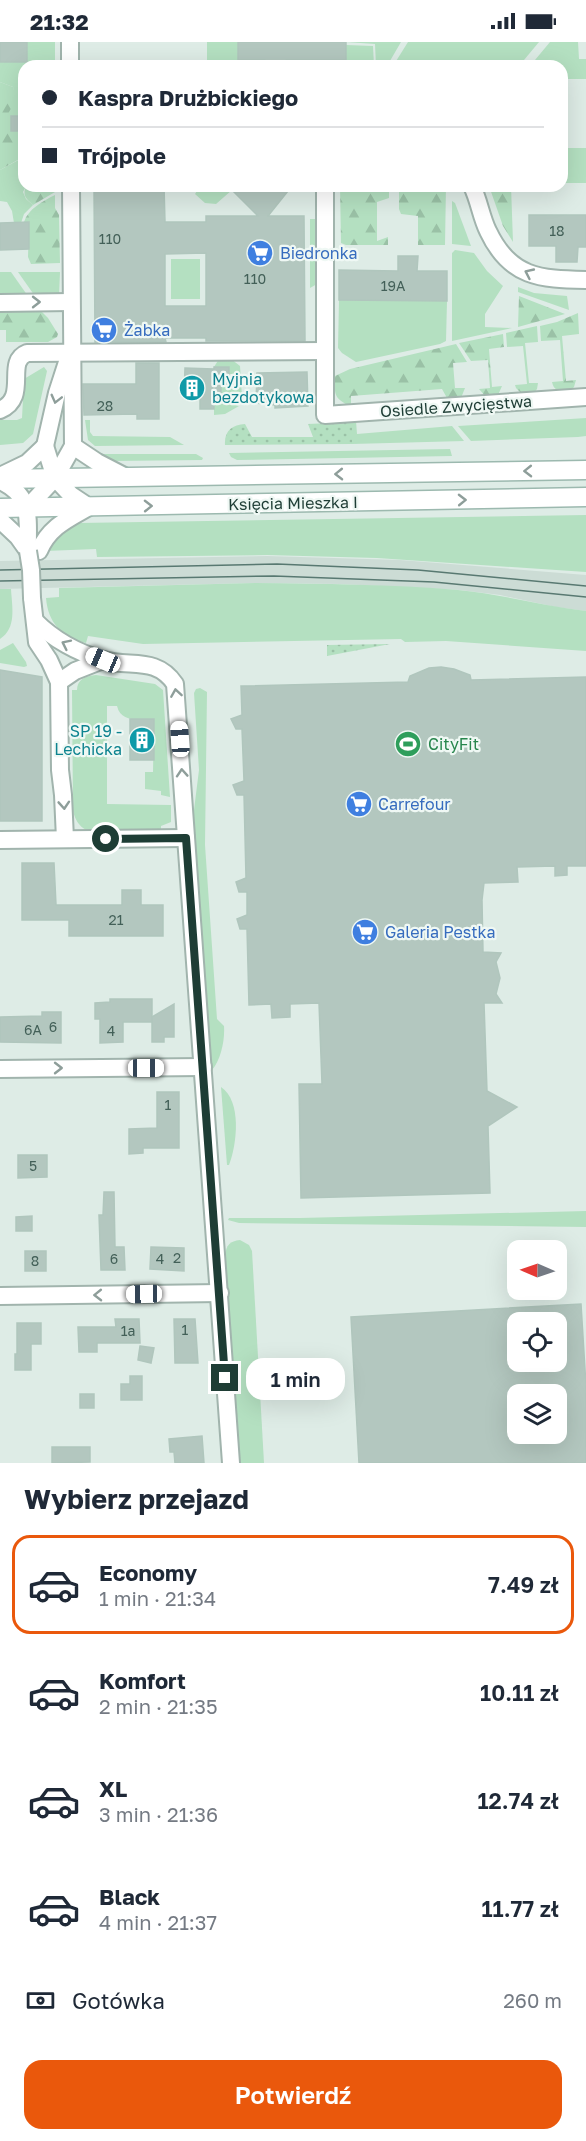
<!DOCTYPE html>
<html lang="pl">
<meta charset="utf-8">
<style>
:root{--surface:#fff;--page:#f6f6f7;--text:#1f2937;--muted:#747a83;--line:#e0e1e3;--accent:#ea580c}
body{margin:0;font-family:"Golos Text",sans-serif;background:var(--page);color:var(--text);height:100vh;display:flex;flex-direction:column;font-size:22px;white-space:nowrap}
*{box-sizing:border-box;margin:0}
p{font-size:20px;color:var(--muted)}
.icon{flex:none;width:33px;height:33px;fill:none;stroke:currentColor;stroke-width:2;stroke-linecap:round;stroke-linejoin:round}
.map{position:relative;height:1421px;overflow:hidden}
.panel{display:flex;flex-direction:column;background:var(--surface);flex:1}
.panel>*{flex:none}
.banner{position:absolute;left:18px;top:18px;width:550px;height:132px;border-radius:18px;box-shadow:0 6px 24px #0002;display:grid;align-content:center;height:132px;padding:0 24px;background:var(--surface)}
.needle{width:39px;rotate:272deg}
.fabs{position:absolute;left:507px;top:1198px;display:grid;gap:12px}
.fabs a{display:grid;place-items:center;width:60px;height:60px;border-radius:12px;background:var(--surface);box-shadow:0 6px 24px #0002;font-size:30px}
.end{position:absolute;width:27px;height:27px;margin:-14px;border:8px solid #1e3d35;background:#fff;box-shadow:0 0 0 3px #fff}
.from{border-radius:50%}
.bubble{position:absolute;height:42px;border-radius:18px;background:var(--surface);box-shadow:0 6px 24px #0002;font-size:20px;font-weight:600;line-height:42px;text-align:center}
.car{position:absolute;width:18px;height:36px;margin:-18px -9px;border-radius:8px;box-shadow:0 0 4px 2px #0007;background:linear-gradient(#fff 24%,#345 0 40%,#fff 0 76%,#345 0 86%,#fff 0)}
.banner b{display:flex;align-items:center;gap:21px;height:57px;font-size:22px}
.banner b+b{border-top:2px solid var(--line)}
.banner i{width:15px;height:15px;background:var(--text)}
ul{padding:0;list-style:none}
li{display:flex;align-items:center;gap:18px;height:99px;margin:0 12px 9px;padding:0 12px;border:3px solid transparent;border-radius:18px}
li div{flex:1}
li b{display:block;font-size:22px}
li em{font-style:normal;font-weight:600}
li.on{border-color:var(--accent)}
li>.icon{width:54px;height:54px;stroke-width:1.5}
h2{padding:0 24px;font-size:27px;line-height:72px}
.pay{display:flex;align-items:center;gap:15px;height:66px;padding:0 24px;font-size:22px}
.pay p{margin-inline-start:auto}
.primary-button{display:flex;gap:12px;margin-top:auto;padding:12px 24px}
.primary-button a{flex:1;height:69px;border-radius:18px;background:var(--accent);color:#fff;font-size:24px;font-weight:600;line-height:69px;text-align:center}
.status{display:flex;justify-content:space-between;align-items:center;height:42px;padding:0 30px;background:var(--surface);direction:ltr}
.status svg{height:16px;fill:currentColor}
.map>svg:first-child{display:block}
</style>
<div class="status"><b>21:32</b><svg viewBox="0 0 49 12"><path d="M0 12V9h3v3zM5 12V6h3v6zM10 12V3h3v9zM15 12V0h3v12zM26 1h20v11H26zM47 4h2v5h-2z"/></svg></div>
<div class="map">
<svg width="586" height="1421" viewBox="0 0 586 1421">
<defs>
<pattern id="forest-firs" width="22" height="20" patternUnits="userSpaceOnUse" patternTransform="scale(1.5)"><rect width="22" height="20" fill="#b4e0c1"/><path d="M5 1l3.5 6h-7zM16 11l3.5 6h-7z" fill="#9ac1a6"/></pattern>
<pattern id="garden-dots" width="8" height="8" patternUnits="userSpaceOnUse" patternTransform="scale(1.5)"><rect width="8" height="8" fill="#b4e0c1"/><path d="M2 2h.1M6 6h.1" fill="none" stroke="#9ac1a6" stroke-width="1.8" stroke-linecap="round"/></pattern>
</defs>
<rect width="100%" height="100%" fill="#deece6"/>
<polygon fill="#ccdcd5" points="267,514 400,518 586,533 586,569 556,565 500,553 460,548 341,542 255,541 0,547 0,519"/>
<g fill="#b4e0c1">
<path d="M27 0H55V24H24V90L8 88C8 88 4 79 4 79 4 68 17 67 13 45L0 40V20H27Z"/>
<rect x="207" y="0" width="31" height="24"/>
<polygon points="346,0 401,0 387,24 376,24 375,2"/>
<polygon points="408,0 539,0 519,24 393,24"/>
<polygon points="550,0 578,0 579,17 586,17 586,37 563,37 562,24 530,24"/>
<polygon points="346,3 373,4 374,24 326,24 326,18"/>
<rect x="563" y="106" width="23" height="35"/>
<polygon points="24,115 24,144 26,144 23,150 26,157 33,163 24,172 21,181 14,181 12,169 7,160 0,159 0,128"/>
<polygon points="212,144 232,144 232,148 216,162 205,161 195,152 197,149 212,148"/>
<polygon points="452,159 455,161 471,204 452,202"/>
<polygon points="310,177 320,177 319,237 317,242 310,246"/>
<polygon points="455,208 474,211 487,229 503,244 485,272 485,285 512,286 452,299 452,211"/>
<rect x="171" y="217" width="29" height="40"/>
<polygon points="0,230 11,230 30,257 0,257"/>
<polygon points="18,230 60,230 59,254 37,257"/>
<polygon points="518,245 534,251 567,254 569,268 518,250"/>
<polygon points="339,258 447,259 446,299 440,302 356,320 342,311 338,306"/>
<polygon points="219,317 231,317 240,324 242,355 232,355 232,362 239,364 225,372 214,373 214,360 221,360 221,343 229,343 229,340 234,339 234,332 229,332 228,325 214,325"/>
<polygon points="44,325 47,329 33,392 23,401 0,403 0,378 17,378 22,376 24,337"/>
<polygon points="586,376 586,394 578,395 471,399 458,384"/>
<polygon points="85,378 90,378 90,390 93,394 170,395 184,403 95,404 88,398"/>
<polygon points="356,379 357,392 452,384 464,399 352,402 352,380"/>
<polygon points="450,407 452,414 237,418 231,415 229,411"/>
<polygon points="92,412 196,412 203,416 202,418 113,419"/>
<polygon points="586,473 586,530 377,516 267,513 97,515 96,507 45,509 65,485 78,481"/>
<path d="M255 541C323 542 391 542 458 548 501 552 543 564 586 569V609L446 599 405 600 401 597 143 602 88 594 86 601C62 595 48 581 46 556L59 555V546Z"/>
<path d="M0 547H11C12 565 17 586 0 597Z"/>
<polygon points="13,601 26,620 27,624 24,625 0,621 0,608"/>
<path d="M96 633 155 642 163 648 170 755 161 753V749L145 747V730H153L154 677C139 677 121 681 117 664H107V762L171 763V780L161 784V789C144 789 101 794 87 788 79 785 75 777 73 769L72 648H77C77 637 86 634 96 633Z"/>
<path d="M200 646 207 650 205 803 217 977 224 984C225 998 221 1018 212 1028L193 776 199 728 194 651 196 647Z"/>
<path d="M221 1045C242 1059 237 1102 229 1123H227Z"/>
<polygon points="586,1169 586,1185 239,1181 228,1178 229,1176 300,1176"/>
<path d="M240 1198 249 1203 252 1209 264 1421H239L225 1214C226 1203 230 1199 240 1198Z"/>
</g>
<g fill="url(#forest-firs)">
<path d="M0 40 13 45C21 68 0 67 9 88L24 90V127L22 121 23 115 0 128Z"/>
<path d="M26 144H55V150L33 163C26 157 22 153 26 144Z"/>
<polygon points="340,144 389,144 389,156 377,160 377,199 388,195 388,203 346,203 341,201"/>
<polygon points="399,144 446,144 445,203 418,203 418,174 401,172 399,167"/>
<polygon points="489,144 511,144 513,200 503,184"/>
<path d="M55 153V166L59 173 60 221 31 222 28 215 29 181 24 180C28 167 43 159 55 153Z"/>
<polygon points="519,254 565,272 518,285"/>
<polygon points="0,268 40,268 48,276 58,292 57,295 48,300 6,300 6,288 0,288"/>
<path d="M578 271 579 292 562 294 566 339 576 338 574 345 570 349C561 349 554 350 552 340L563 339 560 298 541 299 540 284 557 280Z"/>
<polygon points="537,284 538,300 525,301 529,341 538,341 537,347 533,352 522,352 516,346 515,343 527,342 523,304 507,305 506,291"/>
<polygon points="503,292 504,305 489,307 492,345 502,344 498,353 486,355 479,347 490,346 488,318 471,319 459,301"/>
<path d="M456 302 467 320 453 321 455 346H465L461 356 452 358 447 356 442 347 351 354V365C335 356 334 355 335 334L350 327Z"/>
</g>
<g fill="url(#garden-dots)">
<path d="M352 380V402L225 403C224 389 232 383 245 382L252 395H313L308 382Z"/>
<polygon points="390,602 327,614 327,603"/>
</g>
<g fill="#b3c7bf" stroke="#b0c6bd" stroke-width="1.5" fill-rule="evenodd">
<rect x="0" y="0" width="27" height="20"/>
<polygon points="238,0 346,0 346,18 286,18 286,24 265,24 265,18 238,18"/>
<rect x="11" y="74" width="13" height="15"/>
<path d="M94 144H164L165 180H206V174H258L228 144H292L268 174H304L305 299H206V296H165L166 300H95ZM206 211V264H165V212Z"/>
<polygon points="529,173 586,173 586,205 578,205 577,220 556,220 556,204 529,204"/>
<polygon points="29,180 29,207 0,208 0,181"/>
<polygon points="398,214 418,214 417,229 447,229 447,259 339,258 339,228 398,229"/>
<polygon points="136,321 159,321 159,377 137,377 137,372 84,373 83,342 136,342"/>
<polygon points="214,325 229,325 229,343 221,343 221,360 214,360 214,367 200,367 200,354 184,354 185,326 214,327"/>
<polygon points="307,330 308,364 275,366 275,363 256,361 257,331"/>
<polygon points="441,625 454,627 470,633 471,638 586,635 586,824 567,824 567,833 555,834 555,824 517,825 518,840 484,841 482,858 483,910 501,911 496,920 500,936 496,952 502,961 484,961 487,1049 517,1065 488,1084 490,1151 301,1156 299,1042 322,1042 319,961 290,962 290,975 272,976 271,962 249,963 247,887 240,887 237,877 247,873 247,850 239,850 236,840 246,836 244,753 237,753 233,743 244,739 242,687 236,687 231,677 242,673 241,644 408,640 410,634 429,626"/>
<polygon points="0,628 42,635 42,779 0,779"/>
<rect x="130" y="677" width="24" height="41"/>
<polygon points="22,821 54,821 56,863 122,863 122,848 141,848 141,863 163,863 163,894 69,894 69,878 22,878"/>
<polygon points="110,957 152,957 152,980 123,980 123,1000 100,1001 100,977 95,977 95,961 110,960"/>
<polygon points="174,962 174,995 164,995 164,1000 152,1000 152,975"/>
<polygon points="42,970 61,970 61,1001 0,1000 0,975 42,974"/>
<polygon points="157,1050 179,1050 179,1106 143,1106 143,1111 129,1112 129,1087 157,1086"/>
<polygon points="18,1113 47,1113 47,1135 18,1136"/>
<polygon points="104,1150 114,1150 115,1205 124,1205 125,1228 101,1228 99,1173 103,1173"/>
<polygon points="32,1174 32,1189 16,1189 16,1175"/>
<polygon points="151,1205 184,1206 184,1229 150,1227"/>
<rect x="25" y="1209" width="21" height="20"/>
<path d="M581 1262 586 1344V1421H359L351 1275ZM518 1281H556V1320H518ZM518 1353H556V1392H518Z"/>
<polygon points="115,1277 139,1277 140,1301 97,1301 97,1310 79,1310 78,1285 116,1285"/>
<polygon points="174,1277 195,1277 198,1321 175,1321"/>
<polygon points="17,1281 41,1281 41,1302 31,1302 31,1328 15,1328 15,1312 17,1312"/>
<polygon points="140,1304 154,1306 151,1321 138,1318"/>
<polygon points="130,1334 142,1334 142,1358 121,1358 121,1342 130,1342"/>
<rect x="80" y="1352" width="14" height="14"/>
<polygon points="202,1394 204,1421 175,1421 174,1410 170,1410 169,1397"/>
<polygon points="52,1405 90,1405 90,1420 52,1421"/>
</g>
<g fill="none" stroke-linecap="round" stroke-linejoin="round">
<defs>
<g id="street">
<polyline points="70,24 70,0"/>
<polyline points="325,144 325,373 586,355"/>
<path d="M472 144C479 158 481 175 488 189 510 236 540 237 586 238"/>
<polyline points="0,261 71,260"/>
<path d="M0 368C30 355 4 320 27 311L325 309"/>
<polyline points="45,404 57,351 68,317"/>
<polyline points="73,404 97,420 126,435"/>
<polyline points="0,434 27,421 45,404"/>
<path d="M0 439C34 454 27 478 28 509"/>
<polyline points="27,466 55,436 73,404 71,144"/>
<polyline points="0,478 18,495 28,509"/>
<path d="M39 509C49 485 68 477 89 465L71 453 55 436 45 404"/>
<polyline points="32,556 37,600 49,618 59,640 60,728 63,753 65,797"/>
<path d="M35 579C53 597 78 611 103 618 131 626 156 614 175 642L231 1421"/>
<polyline points="59,640 75,629 103,618"/>
<polyline points="0,798 186,796"/>
<polyline points="0,1027 203,1025"/>
<polyline points="0,1254 220,1251"/>
</g>
<g id="secondary">
<polyline points="0,437 586,428"/>
<polyline points="0,466 586,455"/>
</g>
</defs>
<use href="#street" stroke="#a1b4ad" stroke-width="20"/>
<use href="#secondary" stroke="#9cb9af" stroke-width="21"/>
<use href="#street" stroke="#fff" stroke-width="16"/>
<use href="#secondary" stroke="#fff" stroke-width="18"/>
<g stroke="#587971" stroke-width="1.5">
<polyline points="0,528 277,522 418,528 586,544"/>
<polyline points="0,539 274,534 434,540 586,555"/>
</g>
<defs>
<polyline id="street-bridge" points="28,509 31,528 32,556"/>
</defs>
<use href="#street-bridge" stroke="#a1b4ad" stroke-width="20" stroke-linecap="butt"/>
<use href="#street-bridge" stroke="#fff" stroke-width="16"/>
</g>
<defs><path id="oneway-chevron" d="M-2-3.5L2.5 0L-2 3.5" fill="none" stroke-width="1.6" stroke-linecap="round" stroke-linejoin="round" transform="scale(1.5)"/></defs>
<g stroke="#8e9e9a">
<use href="#oneway-chevron" transform="translate(529 231) rotate(-155)"/>
<use href="#oneway-chevron" transform="translate(36 260)"/>
<use href="#oneway-chevron" transform="translate(56 357) rotate(104)"/>
<use href="#oneway-chevron" transform="translate(528 429) rotate(179)"/>
<use href="#oneway-chevron" transform="translate(339 432) rotate(179)"/>
<use href="#oneway-chevron" transform="translate(462 458) rotate(-1)"/>
<use href="#oneway-chevron" transform="translate(148 464) rotate(-1)"/>
<use href="#oneway-chevron" transform="translate(66 602) rotate(-154)"/>
<use href="#oneway-chevron" transform="translate(176 651) rotate(-99)"/>
<use href="#oneway-chevron" transform="translate(182 731) rotate(-94)"/>
<use href="#oneway-chevron" transform="translate(64 763) rotate(86)"/>
<use href="#oneway-chevron" transform="translate(58 1026)"/>
<use href="#oneway-chevron" transform="translate(98 1253) rotate(179)"/>
</g>
<g fill="none" stroke-linecap="round" stroke-linejoin="round">
<polyline stroke="#1e3d35" stroke-width="8" points="106,797 186,796 225,1336"/>
</g>
<defs>
<symbol id="supermarket-disc" viewBox="-11 -11 22 22"><circle r="9.5" fill="#3f7fe0" stroke="#eff8f4"/><path d="M-6-5.5h2.5l.6 2H6L4.5 2H-2.5L-4.4-4H-6ZM-1.5 3.2a1.3 1.3 0 1 0 .1 0ZM3 3.2a1.3 1.3 0 1 0 .1 0Z" fill="#fff"/></symbol>
<symbol id="building-disc" viewBox="-11 -11 22 22"><circle r="9.5" fill="#0f9aa8" stroke="#eff8f4"/><path d="M-4-6H4V6H1V3H-1V6H-4ZM-2.5-4.3h1.7v1.8h-1.7ZM.8-4.3h1.7v1.8H.8ZM-2.5-1h1.7V.8h-1.7ZM.8-1h1.7V.8H.8Z" fill="#fff"/></symbol>
<symbol id="stadium-disc" viewBox="-11 -11 22 22"><circle r="9.5" fill="#2e9e5b" stroke="#eff8f4"/><path d="M0-5a6.5 5 0 1 0 0 10a6.5 5 0 1 0 0-10ZM-3.5-1.8h7v3.6h-7Z" fill="#fff"/></symbol>
</defs>
<g fill-rule="evenodd">
<use href="#supermarket-disc" x="245" y="196" width="30" height="30"/>
<use href="#supermarket-disc" x="89" y="273" width="30" height="30"/>
<use href="#building-disc" x="177" y="331" width="30" height="30"/>
<use href="#building-disc" x="127" y="683" width="30" height="30"/>
<use href="#stadium-disc" x="393" y="687" width="30" height="30"/>
<use href="#supermarket-disc" x="344" y="747" width="30" height="30"/>
<use href="#supermarket-disc" x="350" y="875" width="30" height="30"/>
</g>
<g text-anchor="middle" stroke-width="4.5" stroke-linejoin="round" paint-order="stroke">
<g font-size="14" fill="#436058">
<text x="557" y="194">18</text>
<text x="110" y="202">110</text>
<text x="255" y="242">110</text>
<text x="393" y="249">19A</text>
<text x="105" y="369">28</text>
<text x="116" y="883">21</text>
<text x="53" y="990">6</text>
<text x="33" y="993">6A</text>
<text x="111" y="994">4</text>
<text x="168" y="1068">1</text>
<text x="33" y="1129">5</text>
<text x="177" y="1221">2</text>
<text x="114" y="1222">6</text>
<text x="160" y="1222">4</text>
<text x="35" y="1224">8</text>
<text x="185" y="1293">1</text>
<text x="128" y="1294">1a</text>
</g>
<g font-size="16" fill="#366cbe" stroke="#eff8f4" text-anchor="start">
<text x="280" y="217">Biedronka</text>
<text x="124" y="294">Żabka</text>
<text x="378" y="768">Carrefour</text>
<text x="385" y="896">Galeria Pestka</text>
</g>
<g font-size="16" fill="#0d838f" stroke="#eff8f4" text-anchor="start">
<text x="212" y="343">Myjnia<tspan x="212" dy="18">bezdotykowa</tspan></text>
<text x="122" y="695" text-anchor="end">SP 19 -<tspan x="122" dy="18">Lechicka</tspan></text>
</g>
<g font-size="16" fill="#1e3d35" stroke="#eff8f4">
<text transform="translate(456 364) rotate(-4)" y="6">Osiedle Zwycięstwa</text>
<text transform="translate(293 461) rotate(-1)" y="6">Księcia Mieszka I</text>
</g>
<g font-size="16" fill="#27864d" stroke="#eff8f4" text-anchor="start">
<text x="428" y="708">CityFit</text>
</g>
</g>
</svg>
<div class="fabs">
<a><svg class="needle" viewBox="-14 -14 28 28"><path d="M0-13l5 13h-10z" fill="#e53935"/><path d="M0 13l5-13h-10z" fill="#747a83"/></svg></a>
<a><svg class="icon" aria-label="locate" viewBox="0 0 24 24"><circle cx="12" cy="12" r="6"/><path d="M12 2v4M12 18v4M2 12h4M18 12h4"/></svg></a>
<a><svg class="icon" aria-label="layers" viewBox="0 0 24 24"><path d="M12 4l9 5-9 5-9-5zM3 14l9 5 9-5"/></svg></a>
</div>
<i class="end from" style="left:106px;top:797px"></i>
<i class="end" style="left:225px;top:1336px"></i>
<div class="bubble" style="left:246px;top:1316px;width:99px">1 min</div>
<i class="car" style="left:103px;top:618px;rotate:293deg"></i>
<i class="car" style="left:180px;top:697px;rotate:356deg"></i>
<i class="car" style="left:146px;top:1026px;rotate:90deg"></i>
<i class="car" style="left:144px;top:1252px;rotate:269deg"></i>
<div class="banner">
<b><i class="from"></i>Kaspra Drużbickiego</b>
<b><i></i>Trójpole</b>
</div>
</div>
<section class="panel">
<h2>Wybierz przejazd</h2>
<ul>
<li class="on"><svg class="icon" aria-label="car" viewBox="0 0 24 24"><path d="M5 17H2v-5l4-1 3-4h7l3 4 3 1v5h-3M9 17h6M6 11h13"/><circle cx="7" cy="17" r="2"/><circle cx="17" cy="17" r="2"/></svg><div><b>Economy</b><p>1 min · 21:34</p></div><em>7.49 zł</em></li>
<li><svg class="icon" aria-label="car" viewBox="0 0 24 24"><path d="M5 17H2v-5l4-1 3-4h7l3 4 3 1v5h-3M9 17h6M6 11h13"/><circle cx="7" cy="17" r="2"/><circle cx="17" cy="17" r="2"/></svg><div><b>Komfort</b><p>2 min · 21:35</p></div><em>10.11 zł</em></li>
<li><svg class="icon" aria-label="car" viewBox="0 0 24 24"><path d="M5 17H2v-5l4-1 3-4h7l3 4 3 1v5h-3M9 17h6M6 11h13"/><circle cx="7" cy="17" r="2"/><circle cx="17" cy="17" r="2"/></svg><div><b>XL</b><p>3 min · 21:36</p></div><em>12.74 zł</em></li>
<li><svg class="icon" aria-label="car" viewBox="0 0 24 24"><path d="M5 17H2v-5l4-1 3-4h7l3 4 3 1v5h-3M9 17h6M6 11h13"/><circle cx="7" cy="17" r="2"/><circle cx="17" cy="17" r="2"/></svg><div><b>Black</b><p>4 min · 21:37</p></div><em>11.77 zł</em></li>
</ul>
<div class="pay"><svg class="icon" aria-label="cash" viewBox="0 0 24 24"><path d="M3 7h18v10H3z"/><circle cx="12" cy="12" r="2"/></svg>Gotówka<p>260 m</p></div>
<div class="primary-button"><a>Potwierdź</a></div>
</section>
